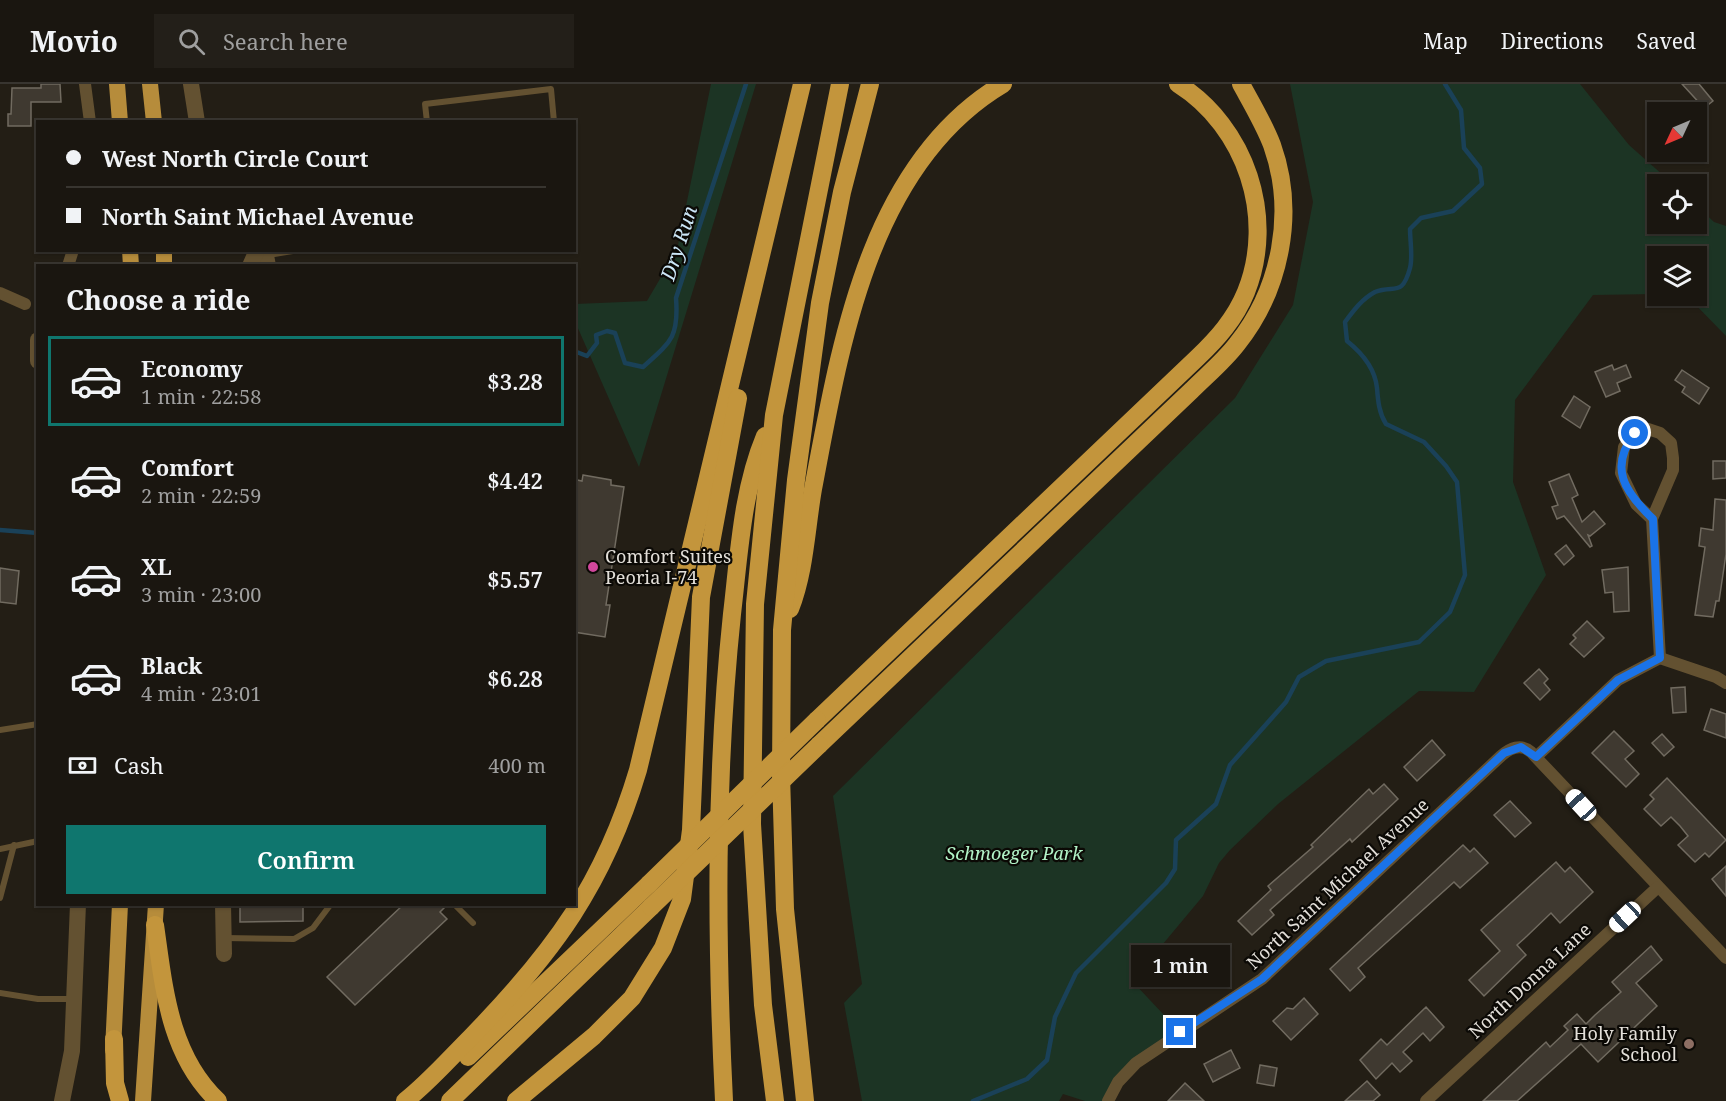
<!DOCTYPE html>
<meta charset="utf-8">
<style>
:root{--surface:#1a1610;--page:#231f19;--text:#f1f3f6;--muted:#9f9f9f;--line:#383530;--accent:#0f766e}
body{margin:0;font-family:"Noto Serif",serif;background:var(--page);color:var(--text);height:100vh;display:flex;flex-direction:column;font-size:22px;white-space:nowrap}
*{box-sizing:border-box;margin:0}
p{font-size:20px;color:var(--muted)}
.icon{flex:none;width:33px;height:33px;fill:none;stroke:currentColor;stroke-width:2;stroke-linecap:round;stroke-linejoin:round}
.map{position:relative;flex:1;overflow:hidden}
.sheet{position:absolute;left:36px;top:180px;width:540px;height:642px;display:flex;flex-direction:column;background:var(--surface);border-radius:0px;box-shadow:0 2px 4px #0004,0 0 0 2px var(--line)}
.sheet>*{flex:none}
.hud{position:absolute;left:36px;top:36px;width:540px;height:132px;border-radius:0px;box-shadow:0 2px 4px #0004,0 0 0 2px var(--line);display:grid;align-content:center;height:132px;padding:0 30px;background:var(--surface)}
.needle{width:39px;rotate:226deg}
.fabs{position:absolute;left:1647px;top:18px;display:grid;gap:12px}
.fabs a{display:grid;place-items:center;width:60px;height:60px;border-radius:0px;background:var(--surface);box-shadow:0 2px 4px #0004,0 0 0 2px var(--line);font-size:30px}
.end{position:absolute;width:27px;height:27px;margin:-14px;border:8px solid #1a73e8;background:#fff;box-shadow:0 0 0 3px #fff}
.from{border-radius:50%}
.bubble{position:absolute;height:42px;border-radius:0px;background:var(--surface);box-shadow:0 2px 4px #0004,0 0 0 2px var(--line);font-size:20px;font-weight:600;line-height:42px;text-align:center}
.car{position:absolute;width:18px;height:36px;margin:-18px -9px;border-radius:8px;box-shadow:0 0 4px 2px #0007;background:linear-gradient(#fff 24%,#345 0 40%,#fff 0 76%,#345 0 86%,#fff 0)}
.hud b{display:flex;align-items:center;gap:21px;height:57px;font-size:22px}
.hud b+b{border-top:2px solid var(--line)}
.hud i{width:15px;height:15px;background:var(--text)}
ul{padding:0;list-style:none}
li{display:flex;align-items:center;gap:18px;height:90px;margin:0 12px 9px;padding:0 18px;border:3px solid transparent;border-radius:0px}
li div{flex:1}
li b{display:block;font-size:22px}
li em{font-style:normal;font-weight:600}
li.current{border-color:var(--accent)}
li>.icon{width:54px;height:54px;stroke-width:1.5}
h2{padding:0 30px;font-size:27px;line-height:72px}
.pay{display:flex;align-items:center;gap:15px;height:66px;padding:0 30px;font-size:22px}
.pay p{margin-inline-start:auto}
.action{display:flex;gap:12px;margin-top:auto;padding:12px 30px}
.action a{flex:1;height:69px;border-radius:0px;background:var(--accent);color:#fff;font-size:24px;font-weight:600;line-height:69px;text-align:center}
header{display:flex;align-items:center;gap:36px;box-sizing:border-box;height:84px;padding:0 30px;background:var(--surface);border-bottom:2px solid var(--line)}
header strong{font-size:28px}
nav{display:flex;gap:33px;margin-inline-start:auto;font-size:21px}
.search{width:420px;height:54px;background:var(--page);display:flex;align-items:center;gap:15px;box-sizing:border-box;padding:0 21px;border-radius:0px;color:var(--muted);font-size:22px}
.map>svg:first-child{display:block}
</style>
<header>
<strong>Movio</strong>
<div class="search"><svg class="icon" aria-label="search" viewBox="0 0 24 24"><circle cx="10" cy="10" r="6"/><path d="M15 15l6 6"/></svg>Search here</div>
<nav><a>Map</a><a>Directions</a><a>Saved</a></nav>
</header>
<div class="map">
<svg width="1726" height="1017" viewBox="0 0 1726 1017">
<rect width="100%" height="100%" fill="#231e15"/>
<g fill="#1c3424">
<polygon points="711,0 756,0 639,383 577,242 575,242 575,220 647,217 677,166"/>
<polygon points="1290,0 1580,0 1629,61 1673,100 1658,100 1658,140 1696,140 1697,122 1714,138 1726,142 1726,252 1687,212 1696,212 1696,172 1658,172 1657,210 1593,211 1515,316 1513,398 1546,491 1474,608 1419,607 1278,720 1230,766 1219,779 1203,812 1132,897 1180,948 1151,968 1108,1017 1085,1017 1063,1010 1059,1017 862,1017 844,919 862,900 833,712 1235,314 1293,221 1313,118"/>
</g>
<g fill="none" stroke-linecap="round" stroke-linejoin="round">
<g stroke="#1a4158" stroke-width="4.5">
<path d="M574 267 587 272 597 259 596 251 607 247 615 249 625 279 643 283C671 258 679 253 676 214L746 0"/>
<polyline points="0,446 38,449"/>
<path d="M973 1017 1027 995 1047 976 1055 933 1076 889 1166 799 1175 785 1176 756 1216 720 1230 681 1286 618 1299 593 1326 577 1419 558 1450 528 1465 491 1457 398 1446 382 1424 358 1386 340C1379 329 1378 317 1377 304 1375 284 1362 269 1347 257L1345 238C1354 226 1362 215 1375 208 1394 200 1402 214 1410 184 1413 173 1410 157 1410 145L1421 134 1453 127 1482 100 1480 84 1464 64 1461 26 1445 0"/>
</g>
</g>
<g fill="#3f3930" stroke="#716b60" stroke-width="1.5">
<polygon points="41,0 60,0 61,18 31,18 31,42 8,42 8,30 11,30 12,4 41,4"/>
<polygon points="1682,0 1699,0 1713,17 1704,24"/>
<polygon points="1612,281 1614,286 1626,281 1631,293 1617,299 1620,307 1606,313 1595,288"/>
<polygon points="1682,286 1709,304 1699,320 1682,308 1685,303 1675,296"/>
<polygon points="1574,312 1590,323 1580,344 1562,332"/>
<polygon points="1713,377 1726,377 1726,394 1713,395"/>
<polygon points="1569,390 1578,411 1572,414 1582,438 1594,427 1605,440 1590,452 1588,451 1592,462 1590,463 1564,432 1557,435 1552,423 1558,421 1549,398"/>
<polygon points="583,391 611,396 611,401 624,403 606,521 610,521 605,553 574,548 574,412 577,396 582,397"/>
<polygon points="1715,415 1726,416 1726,470 1719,517 1716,517 1713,533 1695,531 1705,463 1699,462 1701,444 1713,446"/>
<polygon points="1566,461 1574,472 1564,481 1555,470"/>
<polygon points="1628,483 1629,527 1614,528 1613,508 1605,509 1602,486"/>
<polygon points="0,484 19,487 16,520 0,518"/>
<polygon points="1587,537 1604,554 1584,573 1570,560 1576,554 1573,551"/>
<polygon points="1539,585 1548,595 1544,599 1550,606 1540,616 1524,599"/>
<polygon points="1685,603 1686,628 1673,629 1671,604"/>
<polygon points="1711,625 1726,630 1726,654 1704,646"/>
<polygon points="1614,647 1634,667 1625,675 1639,690 1626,703 1592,669"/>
<polygon points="1662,650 1674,663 1664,672 1652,659"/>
<polygon points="1432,656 1445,671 1417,697 1404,683"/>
<polygon points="1667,694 1726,756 1709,773 1705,769 1695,778 1678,761 1688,752 1680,742 1671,733 1661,742 1644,725 1654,715 1650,711"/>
<polygon points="1384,700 1398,715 1352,758 1350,755 1270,826 1274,831 1252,851 1238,837 1271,806 1268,802 1313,763 1311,761 1369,705 1373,710"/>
<polygon points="1510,717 1531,739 1515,753 1494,731"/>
<polygon points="1463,761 1470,768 1474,764 1488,779 1460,804 1454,798 1358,884 1365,893 1350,907 1330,885"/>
<polygon points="1556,778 1565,788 1570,783 1593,808 1560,839 1551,829 1527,852 1517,861 1526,871 1484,912 1469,896 1500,867 1481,846"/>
<polygon points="1726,782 1726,812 1712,795"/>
<polygon points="240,820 303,820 303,837 240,838"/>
<polygon points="404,820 448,820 440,828 447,835 355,921 327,893"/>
<polygon points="1651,862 1662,876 1636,899 1657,922 1598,978 1581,960 1517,1017 1483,1017 1546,958 1550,963 1568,946 1564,942 1577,930 1586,940 1595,931 1621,908 1612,898"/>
<polygon points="1208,867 1220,883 1195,901 1183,885"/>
<polygon points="1304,914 1318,930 1291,956 1273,937 1287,924 1293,925"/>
<polygon points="1426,923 1444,943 1430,957 1423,949 1403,968 1412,977 1400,988 1392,979 1376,995 1360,976 1381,955 1387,961"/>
<polygon points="1231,966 1240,984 1213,998 1204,980"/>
<polygon points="1260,981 1277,984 1274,1002 1257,999"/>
<polygon points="1367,997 1380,1011 1373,1017 1345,1017"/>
<polygon points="1185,999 1204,1017 1168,1017"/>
</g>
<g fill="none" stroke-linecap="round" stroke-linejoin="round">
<g stroke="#635131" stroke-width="6">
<polyline points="280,38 283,38"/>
<polyline points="427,38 425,20 551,5 554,38"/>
<polyline points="323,166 334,166"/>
<polyline points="268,171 299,166"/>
<polyline points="0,646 38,640"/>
<polyline points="0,765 38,757"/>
<polyline points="0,814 14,761"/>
<polyline points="454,820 473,839"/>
<polyline points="224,854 294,855 313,844 331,820"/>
<polyline points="0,909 38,915 74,915"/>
</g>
<g stroke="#635131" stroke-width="12">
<polyline points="85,0 90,38"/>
<polyline points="68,182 73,166"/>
<polyline points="0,209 25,220"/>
<polyline points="1652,435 1636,420 1621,389 1624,363 1635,349 1648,345 1660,349 1671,359 1673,374 1673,386 1652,435 1660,574"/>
<polyline points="1536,673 1618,596 1660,574 1716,593 1726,599"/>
<path d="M1108 1017 1118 998 1136 979 1262 895 1501 672C1510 664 1521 659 1531 668L1726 874"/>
<polyline points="1426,1017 1658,803"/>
</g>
<g stroke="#635131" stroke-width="16">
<polyline points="191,0 197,38"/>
<polyline points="265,166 268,182"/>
<polyline points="250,182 257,166"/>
<polyline points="38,256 38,277"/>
<polyline points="223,820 224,870"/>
<polyline points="62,1017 72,967 78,820"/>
</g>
<g stroke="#b68c3b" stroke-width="16">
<polyline points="117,0 120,38"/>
<polyline points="150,0 154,38"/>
<polyline points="130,166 131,182"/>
<polyline points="164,166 164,182"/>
<polyline points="113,966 120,820"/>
<polyline points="143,1017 156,820"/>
</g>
<g stroke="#c3953c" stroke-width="18">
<path d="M790 525C805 487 806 445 813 405 840 263 868 80 1003 0"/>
<path d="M817 636 1197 274C1217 255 1235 235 1246 208 1276 133 1246 43 1178 0"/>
<path d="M819 661 1192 306C1207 291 1224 277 1237 260 1281 205 1296 128 1272 61 1264 40 1252 20 1241 0"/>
<path d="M155 841C164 904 169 971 218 1017"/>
<polyline points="114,955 115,999 120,1017"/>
<polyline points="468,973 649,800"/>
<path d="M405 1017C429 998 449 975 471 953 553 869 604 800 638 686L802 0"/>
<polyline points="450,1017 651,823"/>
<polyline points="516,1017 594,952 632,914 663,864 682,815 691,746 701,513 738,314"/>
<path d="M724 1017C716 855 715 692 732 530 739 471 742 407 765 352"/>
<polyline points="775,1017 763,921 752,740 755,520 774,331 840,0"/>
<polyline points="805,1017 785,825 781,691 782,546 796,396 820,219 842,108 870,0"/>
</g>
<g stroke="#c3953c" stroke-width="18">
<polyline points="649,800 817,636"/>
<polyline points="651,823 819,661"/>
</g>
</g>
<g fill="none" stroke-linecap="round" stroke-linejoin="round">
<path stroke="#1a73e8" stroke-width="8" d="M1180 948 1262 895 1504 669 1521 663 1536 673 1618 596 1660 574 1653 435C1625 408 1608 384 1635 349"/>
</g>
<circle fill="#d1479c" stroke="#0b0905" stroke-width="2" cx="593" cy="483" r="6"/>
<circle fill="#8d6e63" stroke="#0b0905" stroke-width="2" cx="1689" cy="960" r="6"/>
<g text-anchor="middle" stroke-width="4.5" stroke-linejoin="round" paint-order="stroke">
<g font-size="18" fill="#e3dfd9" stroke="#0b0905" text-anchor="start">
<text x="605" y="479">Comfort Suites<tspan x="605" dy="21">Peoria I-74</tspan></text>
<text x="1677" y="956" text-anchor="end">Holy Family<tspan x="1677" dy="21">School</tspan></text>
</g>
<g font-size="18" font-style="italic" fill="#b2f3c7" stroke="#0b0905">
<text x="1014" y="776">Schmoeger Park</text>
</g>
<g font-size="18" fill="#e3dfd9" stroke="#0b0905">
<text transform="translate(1338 800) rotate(-43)" y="6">North Saint Michael Avenue</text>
<text transform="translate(1530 897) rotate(-43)" y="6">North Donna Lane</text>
</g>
<g font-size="20" font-style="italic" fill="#cce6f6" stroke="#0b0905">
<text transform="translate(679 159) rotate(-72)" y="7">Dry Run</text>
</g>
</g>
</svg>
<div class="fabs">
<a><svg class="needle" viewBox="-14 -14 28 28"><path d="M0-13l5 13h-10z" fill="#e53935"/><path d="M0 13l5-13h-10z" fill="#9f9f9f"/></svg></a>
<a><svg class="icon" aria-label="locate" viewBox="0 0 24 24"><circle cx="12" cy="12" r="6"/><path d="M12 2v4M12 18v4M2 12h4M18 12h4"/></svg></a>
<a><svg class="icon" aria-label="layers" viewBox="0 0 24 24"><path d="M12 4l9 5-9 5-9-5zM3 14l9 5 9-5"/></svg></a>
</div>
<i class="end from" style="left:1635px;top:349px"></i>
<i class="end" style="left:1180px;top:948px"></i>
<div class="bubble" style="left:1131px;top:861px;width:99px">1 min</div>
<i class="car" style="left:1581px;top:721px;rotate:317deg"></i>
<i class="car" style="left:1625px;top:833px;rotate:227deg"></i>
<div class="hud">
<b><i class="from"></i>West North Circle Court</b>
<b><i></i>North Saint Michael Avenue</b>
</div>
<section class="sheet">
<h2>Choose a ride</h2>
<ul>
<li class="current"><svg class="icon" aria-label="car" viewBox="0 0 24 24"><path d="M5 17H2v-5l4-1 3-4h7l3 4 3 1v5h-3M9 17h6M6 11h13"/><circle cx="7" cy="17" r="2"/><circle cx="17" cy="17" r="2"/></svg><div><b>Economy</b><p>1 min · 22:58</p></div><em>$3.28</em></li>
<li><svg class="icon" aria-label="car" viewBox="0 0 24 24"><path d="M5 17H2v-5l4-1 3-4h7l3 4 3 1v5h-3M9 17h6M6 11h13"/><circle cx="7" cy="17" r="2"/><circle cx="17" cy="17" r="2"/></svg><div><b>Comfort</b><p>2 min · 22:59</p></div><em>$4.42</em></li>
<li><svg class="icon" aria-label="car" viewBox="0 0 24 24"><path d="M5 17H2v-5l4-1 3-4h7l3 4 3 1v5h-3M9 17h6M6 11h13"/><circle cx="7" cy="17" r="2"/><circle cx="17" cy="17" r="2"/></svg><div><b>XL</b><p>3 min · 23:00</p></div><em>$5.57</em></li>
<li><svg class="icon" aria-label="car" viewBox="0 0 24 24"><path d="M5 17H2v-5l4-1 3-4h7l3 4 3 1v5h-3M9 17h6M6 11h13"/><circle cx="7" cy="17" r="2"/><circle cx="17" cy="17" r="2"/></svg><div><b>Black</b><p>4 min · 23:01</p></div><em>$6.28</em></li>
</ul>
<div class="pay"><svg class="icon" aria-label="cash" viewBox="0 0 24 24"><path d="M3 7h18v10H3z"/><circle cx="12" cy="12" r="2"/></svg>Cash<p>400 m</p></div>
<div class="action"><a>Confirm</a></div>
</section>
</div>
